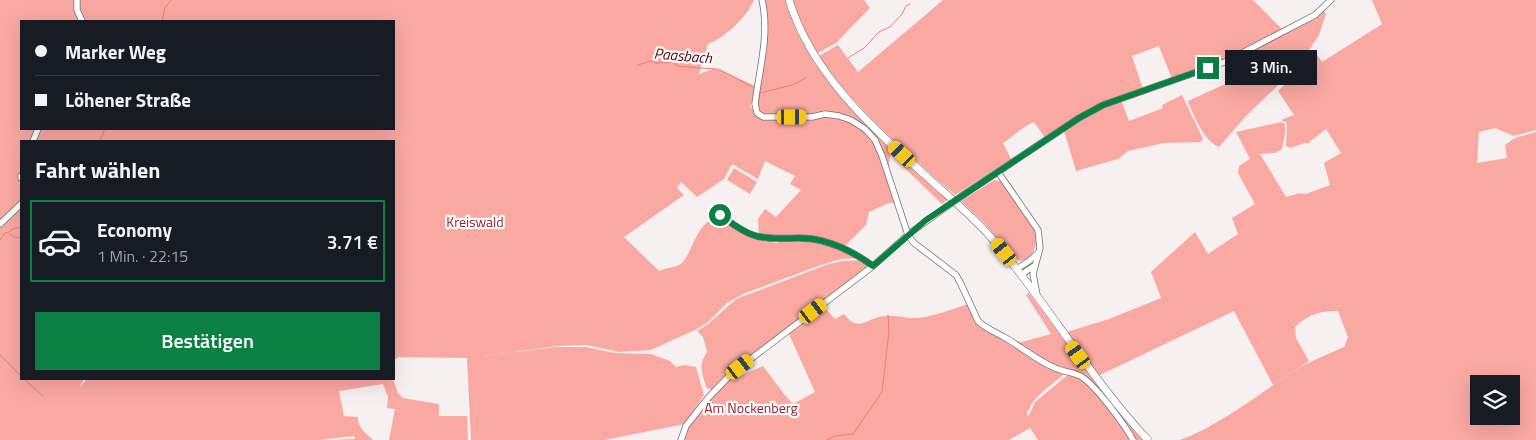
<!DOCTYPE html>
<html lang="de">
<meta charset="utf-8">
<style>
:root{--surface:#171b24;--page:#20242c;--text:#f1f3f6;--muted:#9ea1a6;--line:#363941;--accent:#0b8043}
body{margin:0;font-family:"Titillium Web",sans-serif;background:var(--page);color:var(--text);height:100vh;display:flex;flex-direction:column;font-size:19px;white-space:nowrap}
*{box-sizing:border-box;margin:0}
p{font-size:16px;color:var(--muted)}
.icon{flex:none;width:28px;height:28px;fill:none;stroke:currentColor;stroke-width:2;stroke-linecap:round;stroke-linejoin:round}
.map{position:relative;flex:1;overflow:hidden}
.details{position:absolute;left:20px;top:140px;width:375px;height:240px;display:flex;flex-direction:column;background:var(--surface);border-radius:0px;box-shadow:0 5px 20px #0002}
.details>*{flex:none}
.hud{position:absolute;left:20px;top:20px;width:375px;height:110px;border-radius:0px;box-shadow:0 5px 20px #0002;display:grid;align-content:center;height:110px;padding:0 15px;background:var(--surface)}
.fabs{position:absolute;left:1470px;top:375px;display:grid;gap:10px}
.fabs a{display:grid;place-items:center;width:50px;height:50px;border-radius:0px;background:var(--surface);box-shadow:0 5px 20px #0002;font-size:25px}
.end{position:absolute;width:22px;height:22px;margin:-11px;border:6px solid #0b8043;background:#fff;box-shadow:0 0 0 2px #fff}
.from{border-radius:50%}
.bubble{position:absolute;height:35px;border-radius:0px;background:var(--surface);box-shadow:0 5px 20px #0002;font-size:16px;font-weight:600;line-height:35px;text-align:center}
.car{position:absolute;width:15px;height:30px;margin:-15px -8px;border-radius:6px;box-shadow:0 0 4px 1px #0007;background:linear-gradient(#f5c518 24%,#345 0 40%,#f5c518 0 76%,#345 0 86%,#f5c518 0)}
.hud b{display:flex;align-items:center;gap:18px;height:48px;font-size:19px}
.hud b+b{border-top:1px solid var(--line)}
.hud i{width:12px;height:12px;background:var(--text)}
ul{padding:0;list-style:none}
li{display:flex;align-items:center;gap:15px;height:82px;margin:0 10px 8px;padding:0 5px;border:2px solid var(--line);border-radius:0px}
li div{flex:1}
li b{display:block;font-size:19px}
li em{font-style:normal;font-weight:600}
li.current{border-color:var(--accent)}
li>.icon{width:45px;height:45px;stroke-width:1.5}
h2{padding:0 15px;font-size:22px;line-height:60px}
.button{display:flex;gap:10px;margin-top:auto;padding:10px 15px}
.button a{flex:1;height:58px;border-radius:0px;background:var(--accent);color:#fff;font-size:20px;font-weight:600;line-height:58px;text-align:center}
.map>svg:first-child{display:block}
</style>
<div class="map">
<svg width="1536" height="440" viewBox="0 0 1536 440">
<rect width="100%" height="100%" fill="#f6f0f0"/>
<g fill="#faa8a2" fill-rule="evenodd">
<path d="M0 0H754C746 18 726 37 708 44L699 74 713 69 721 70 755 86 753 99 750 106 756 114 839 117 858 126 874 141 897 203H889L869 212 866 225 844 247 825 241 759 236 758 219 765 209 776 217 801 190 790 184 795 176 765 161 758 179 732 164 724 179 697 197 681 182 677 188 684 195 624 237 659 271C667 267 679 268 684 261 693 249 699 218 719 218 730 219 741 230 750 235 756 238 763 238 769 238L770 242 778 243V238L798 239 826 243 860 258 841 259 818 266 743 294 727 303 708 322 697 329 651 350 619 352 586 345 557 346 482 356 556 347H586L615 353 651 354 670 361 676 367 684 365 696 367 704 395 685 424 604 440H471L467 358 399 357 394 360V141H21V379H84L80 387 87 379H393L398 393 403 398 439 404V416H467L468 440H389L395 409 387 408 388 397 383 384 339 391 344 416 358 417C357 427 367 434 373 440H332L355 439 354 436 319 440H0ZM21 21H394V129H21Z"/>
<path d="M764 0H785C810 85 885 142 947 200L942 204 890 154 889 167C880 144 863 115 835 113 827 112 819 115 812 115 797 116 781 115 765 115L760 113 756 105C762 70 771 35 764 0Z"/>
<polygon points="791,0 864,0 870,8 836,43 816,54 799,20"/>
<path d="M943 0H1253L1282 29 1226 59 1172 79 1159 46 1132 56 1143 89 1077 116 1045 138 1034 122C1021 127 1015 136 1003 143L1011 159 955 195C906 152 856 111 819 56L838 45 858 72Z"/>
<path d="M1372 0H1536V130L1514 136 1495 128 1479 132 1477 163 1507 158 1505 145 1515 138 1536 132V440H1180C1223 424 1262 391 1302 366 1315 359 1331 353 1344 347L1348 337 1338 311C1320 311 1309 314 1295 327L1296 338 1309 361 1273 385 1234 311 1098 376 1067 332 1109 319 1161 298 1151 272 1195 232 1208 254 1238 234 1232 218 1255 204 1238 173 1239 166 1250 159 1236 132 1281 122 1285 124V133L1282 149 1275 153 1260 154 1286 197 1300 193 1306 194 1330 185 1324 163 1341 153 1326 129 1307 144 1305 143 1290 148 1286 146 1287 123 1281 120 1294 115 1278 91 1294 76 1314 50 1322 62 1382 24ZM1479 384H1511V416H1479Z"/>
<path d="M1324 10 1326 14 1319 35 1298 66 1246 116 1219 147C1203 140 1194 116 1188 101L1236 79 1228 63Z"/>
<polygon points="1182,95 1203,139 1201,142 1164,143 1128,151 1118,159 1076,171 1064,131 1104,107 1121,100 1129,121 1163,108 1162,105"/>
<polygon points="734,168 757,182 750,194 727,180"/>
<path d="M994 180C996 180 1000 181 1002 182 1007 186 1030 220 1034 227 1040 239 1035 259 1020 261L1013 257 985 224 961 201Z"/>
<path d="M863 260 867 268 713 390 709 389 706 387C702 373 698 365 707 352L703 337 697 331 707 325 736 299 826 265 842 261Z"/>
<polygon points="1029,293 1094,380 1144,440 1135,440 1091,381 1054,365 1018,343 1051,334 1026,295"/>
<path d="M968 304 973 317 1065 373C1054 384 1034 395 1029 410L1027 411 1028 417 1035 402 1069 374C1072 375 1077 376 1080 378 1095 385 1121 425 1131 440H1038L1030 428 1009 440H683C693 413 717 391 736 371L738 377 763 366 784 394 793 404 815 392 788 332 823 306 835 319 844 314C859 334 867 317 885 316 894 315 903 318 912 318 929 319 952 309 968 304Z"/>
</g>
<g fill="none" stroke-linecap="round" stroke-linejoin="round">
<g stroke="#e8817d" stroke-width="1">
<polyline points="162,21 165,8 171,0"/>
<polyline points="848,58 864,48 879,32 890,27 902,14 906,6 910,4"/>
<polyline points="638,65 650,61 656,63 671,62 678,66 699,68 718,69 753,87"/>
<polyline points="758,106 760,93 792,85 806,78"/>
<polyline points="100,141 105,129"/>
<polyline points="9,232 13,229 21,227"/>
<polyline points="0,240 4,234 7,232 14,237 21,238"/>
<polyline points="0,355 21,376"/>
<polyline points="24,379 43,396"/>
<polyline points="827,440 835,436 853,434 882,392 889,331 888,315"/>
</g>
<defs>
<g id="minor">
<polyline points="77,0 77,10 82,21"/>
<path d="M762 0C770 35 759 70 755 104L757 113 763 117H812L825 114 839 116 851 120 865 129 875 140 882 156 908 235 914 243 956 275 960 282 978 321C985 328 995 332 1004 337 1020 346 1035 359 1053 367 1062 372 1074 372 1082 377 1096 386 1125 425 1133 440"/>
<polyline points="33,141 38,129"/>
<polyline points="998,172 1038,230 1040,248 1033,274 1037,295"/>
<polyline points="21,176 21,178"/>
<polyline points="963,195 1079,118 1103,105 1225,62 1315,15 1331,0"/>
<path d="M720 215C730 222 741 231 753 235 767 240 784 238 799 238 826 238 851 250 873 266"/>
<polyline points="0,224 21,204"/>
<polyline points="1017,269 1029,261 1038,253"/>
<polyline points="1022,274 1034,266"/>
<polyline points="681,440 686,426 708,398 731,374 873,266 910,233 946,207"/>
</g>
<path id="major" d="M789 0C814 81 883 137 944 192 962 208 980 224 995 242 1049 306 1091 379 1148 440"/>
</defs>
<use href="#minor" stroke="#746e6e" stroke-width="7"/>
<use href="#major" stroke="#746e6e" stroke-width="8"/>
<use href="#minor" stroke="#fff" stroke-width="5.5"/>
<use href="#major" stroke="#fff" stroke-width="7"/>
<defs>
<polyline id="minor-bridge" points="946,207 963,195"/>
</defs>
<use href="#minor-bridge" stroke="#746e6e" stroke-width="7" stroke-linecap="butt"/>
<use href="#minor-bridge" stroke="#fff" stroke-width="5.5"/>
</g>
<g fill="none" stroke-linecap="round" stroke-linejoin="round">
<path stroke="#0b8043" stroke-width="6" d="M720 215C730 222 741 231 753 235 767 240 784 238 799 238 826 238 851 250 873 266L926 220 1079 118 1103 105 1208 68"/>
</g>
<g text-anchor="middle" stroke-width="4.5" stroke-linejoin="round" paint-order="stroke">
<g font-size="14" fill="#9b2129" stroke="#fff">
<text x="475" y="227">Kreiswald</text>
<text x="751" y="413">Am Nockenberg</text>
</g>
<g font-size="15" font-style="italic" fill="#61000d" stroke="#fff">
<text transform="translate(683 56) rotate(5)" y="5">Paasbach</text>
</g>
</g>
</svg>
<div class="fabs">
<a><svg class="icon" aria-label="layers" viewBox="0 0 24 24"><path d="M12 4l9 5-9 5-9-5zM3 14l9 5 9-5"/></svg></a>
</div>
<i class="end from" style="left:720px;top:215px"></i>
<i class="end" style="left:1208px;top:68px"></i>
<div class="bubble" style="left:1225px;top:50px;width:92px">3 Min.</div>
<i class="car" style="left:792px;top:117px;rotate:90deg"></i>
<i class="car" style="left:902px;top:154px;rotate:313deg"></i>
<i class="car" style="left:1004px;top:252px;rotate:321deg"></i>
<i class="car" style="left:813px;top:311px;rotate:53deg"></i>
<i class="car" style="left:1078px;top:355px;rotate:324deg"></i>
<i class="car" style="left:740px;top:367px;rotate:52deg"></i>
<div class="hud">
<b><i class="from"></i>Marker Weg</b>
<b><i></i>Löhener Straße</b>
</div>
<section class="details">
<h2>Fahrt wählen</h2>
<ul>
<li class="current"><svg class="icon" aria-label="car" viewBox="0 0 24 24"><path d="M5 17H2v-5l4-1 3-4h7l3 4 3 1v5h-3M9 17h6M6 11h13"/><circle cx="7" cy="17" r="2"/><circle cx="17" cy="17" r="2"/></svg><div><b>Economy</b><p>1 Min. · 22:15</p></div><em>3.71 €</em></li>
</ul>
<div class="button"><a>Bestätigen</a></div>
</section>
</div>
